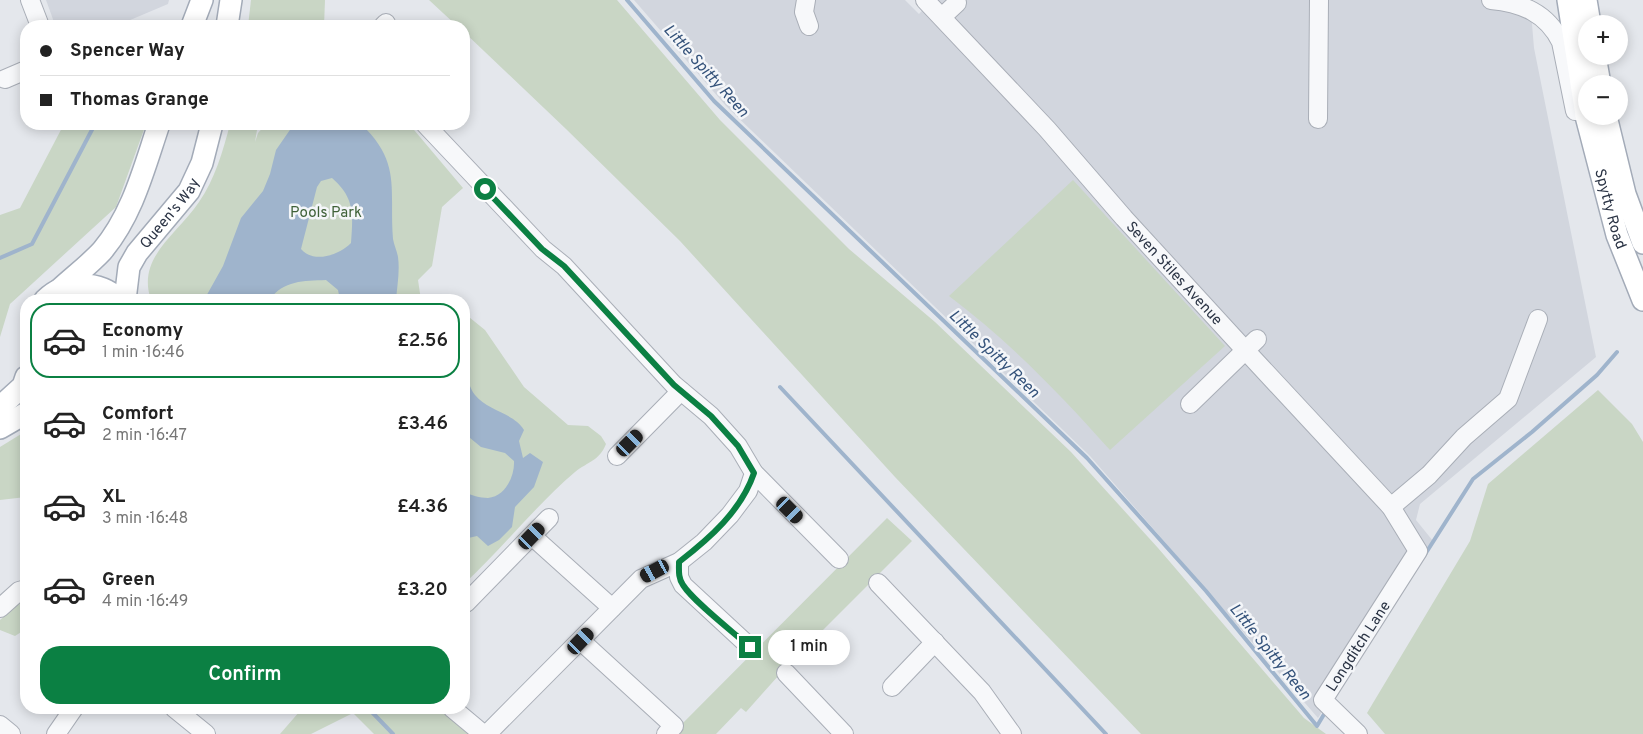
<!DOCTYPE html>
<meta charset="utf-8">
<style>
:root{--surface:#fff;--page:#f6f6f6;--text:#222;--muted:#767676;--line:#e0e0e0;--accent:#0b8043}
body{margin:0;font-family:Overpass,sans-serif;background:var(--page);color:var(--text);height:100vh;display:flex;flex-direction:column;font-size:19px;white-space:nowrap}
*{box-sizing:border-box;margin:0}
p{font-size:16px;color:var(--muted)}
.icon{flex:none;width:28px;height:28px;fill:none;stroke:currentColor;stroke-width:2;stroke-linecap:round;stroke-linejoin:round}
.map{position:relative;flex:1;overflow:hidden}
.sheet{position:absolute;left:20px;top:294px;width:450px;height:420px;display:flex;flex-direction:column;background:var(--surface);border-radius:20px;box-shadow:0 2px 12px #0003}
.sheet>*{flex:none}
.top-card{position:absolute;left:20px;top:20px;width:450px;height:110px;border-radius:20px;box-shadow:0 2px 12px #0003;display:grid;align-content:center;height:110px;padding:0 20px;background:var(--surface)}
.buttons{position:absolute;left:1578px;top:15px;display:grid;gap:10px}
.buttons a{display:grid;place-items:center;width:50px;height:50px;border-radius:50%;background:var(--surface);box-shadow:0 2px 12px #0003;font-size:25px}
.end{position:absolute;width:22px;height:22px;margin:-11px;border:6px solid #0b8043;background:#fff;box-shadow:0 0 0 2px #fff}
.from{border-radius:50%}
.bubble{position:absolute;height:35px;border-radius:18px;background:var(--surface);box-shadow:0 2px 12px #0003;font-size:16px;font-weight:600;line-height:35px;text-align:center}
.car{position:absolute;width:15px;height:30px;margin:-15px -8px;border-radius:6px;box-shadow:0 0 4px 1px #0007;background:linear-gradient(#222 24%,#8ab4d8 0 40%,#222 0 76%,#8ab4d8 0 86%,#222 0)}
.top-card b{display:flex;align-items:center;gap:18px;height:48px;font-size:19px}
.top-card b+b{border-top:1px solid var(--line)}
.top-card i{width:12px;height:12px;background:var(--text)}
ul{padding:9px 0 0;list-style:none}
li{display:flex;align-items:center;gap:15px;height:75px;margin:0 10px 8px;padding:0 10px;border:2px solid transparent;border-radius:20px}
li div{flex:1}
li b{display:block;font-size:19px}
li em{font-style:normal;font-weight:600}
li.active{border-color:var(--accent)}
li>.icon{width:45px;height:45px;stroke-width:1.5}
.action{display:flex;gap:10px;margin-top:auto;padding:10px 20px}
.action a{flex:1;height:58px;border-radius:20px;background:var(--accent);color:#fff;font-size:20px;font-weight:600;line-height:58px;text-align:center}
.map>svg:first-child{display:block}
</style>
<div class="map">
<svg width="1643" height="734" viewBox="0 0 1643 734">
<rect width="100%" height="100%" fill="#e4e7ec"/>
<g fill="#d2d6de">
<polygon points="46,0 169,0 168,4 116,26 63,26 61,22 54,22"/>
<polygon points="634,0 905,0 919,14 932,0 1530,0 1534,48 1596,357 1420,504 1416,520 1433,541 1318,718 1090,456 726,106"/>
</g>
<g fill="#c9d6c5">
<polygon points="251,0 325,0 324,26 248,26"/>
<polygon points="429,0 617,0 720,120 849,249 935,322 1071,452 1158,548 1304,718 1326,734 1141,734 895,477 680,241 566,129 464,32 464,26 457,26"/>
<polygon points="64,124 146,124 116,207 10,304 0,337 0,215 20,208"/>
<path d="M230 124H265L257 130 255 142 258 133 266 124H409L463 188 442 207 432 266 418 280 421 300H151C136 257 178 234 199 202 215 179 223 151 230 124Z"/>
<path d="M1073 180 1225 346 1110 450C1060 394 1009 341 949 296Z"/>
<polygon points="80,294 94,296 103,300 63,300"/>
<path d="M464 313 485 330 524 387 568 425 588 426 601 436 606 444C599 461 589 461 575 472 535 506 503 548 464 584Z"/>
<polygon points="1598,390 1632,424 1643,442 1643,734 1385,734 1367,713 1470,541 1488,484"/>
<polygon points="26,431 26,497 0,500 0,447"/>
<polygon points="887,518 912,541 788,665 746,712 741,708 716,734 672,734"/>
<polygon points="26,601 26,629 15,636 0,630 0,620 17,605"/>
<polygon points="307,708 445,708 473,734 374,734 353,713 311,734 280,734 300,711"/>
</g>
<g fill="#9fb4cc" fill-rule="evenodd">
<path d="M294 124H361C402 163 389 189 393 239 394 245 397 251 398 257 400 271 397 287 396 300H340L338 290 326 280C303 281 284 280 269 300H204L223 266 241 218 263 191 270 174 276 150ZM332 178C355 198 353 214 351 243 339 255 314 264 301 249L317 187 321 181Z"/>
<path d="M464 374C469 381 470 389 475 395 488 411 514 413 524 430L519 441 523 458 530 453 543 462 534 487 515 507 512 527 499 540 488 546 477 536 464 539V492C471 495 480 498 488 498 505 497 515 476 514 461L505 453 481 447 464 433Z"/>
</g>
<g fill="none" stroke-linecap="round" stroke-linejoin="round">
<g stroke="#9fb4cc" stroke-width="4">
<polyline points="627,0 714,101 1087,458 1206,591 1317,726 1326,711"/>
<polyline points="0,258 32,244 95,124"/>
<polyline points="780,387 1106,734"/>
<polyline points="1424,556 1473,479 1532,432 1597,375 1617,352"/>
<polyline points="368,708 393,734"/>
</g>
<defs>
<g id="minor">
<polyline points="30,0 40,26"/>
<polyline points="806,0 804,12 809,26"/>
<path id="s1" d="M925 0 1047 129 1124 218 1246 351 1391 507 1418 551 1323 700 1358 734"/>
<path d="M1491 0C1522 3 1547 13 1561 42L1575 111"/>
<polyline points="943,16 957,3"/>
<polyline points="383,26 386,23"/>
<polyline points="5,79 26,70"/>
<polyline points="1318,119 1319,0"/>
<polyline points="425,124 543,249 564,266 674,385 711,416 738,446 754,473 748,491 730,515 704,542 679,562 641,579 487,734"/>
<polyline points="1190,404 1257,339"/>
<polyline points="617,456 681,391"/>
<polyline points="754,473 839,559"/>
<polyline points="1391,507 1429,475 1464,437 1508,399 1538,319"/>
<polyline points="532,536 612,608"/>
<polyline points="679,562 679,577 683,585 750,647"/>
<polyline points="878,583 982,692 1012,734"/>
<polyline points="466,603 549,518"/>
<polyline points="0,608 19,591 26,589"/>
<polyline points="581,641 674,726 666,734"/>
<polyline points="786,673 844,734"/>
<polyline points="892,687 935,642"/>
<polyline points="174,708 206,734"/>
<polyline points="452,708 483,734"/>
<polyline points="0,725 11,734"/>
<polyline points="56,734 74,708"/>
</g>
<g id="major">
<polyline points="1568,0 1586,115"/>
<polyline points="1586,0 1590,24"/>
<polyline points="192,26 202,0"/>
<polyline points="227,26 231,0"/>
<polyline points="1595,56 1600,84"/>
<path id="s2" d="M1586 116 1617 235 1643 300"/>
<polyline points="1606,116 1625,194 1643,243"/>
<path d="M59 290C73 277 89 265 102 251 133 214 144 168 159 124"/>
<path d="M45 300C65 280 99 280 120 300"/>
<path id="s3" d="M125 300 129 267 137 253 189 191 202 163 212 124"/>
<polyline points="0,407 23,386 26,377"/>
<polyline points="0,428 26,413"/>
</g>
</defs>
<use href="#minor" stroke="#a9aeb7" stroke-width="20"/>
<use href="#major" stroke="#a3abb8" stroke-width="24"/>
<use href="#minor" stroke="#f7f8fa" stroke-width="18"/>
<use href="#major" stroke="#fff" stroke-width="21"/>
</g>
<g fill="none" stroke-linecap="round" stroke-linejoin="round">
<path stroke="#0b8043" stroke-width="6" d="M485 189 542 249 564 266 674 385 711 416 738 446 754 473C741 511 710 538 679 562 679 570 678 578 683 585 694 602 733 632 750 647"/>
</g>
<g text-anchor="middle" stroke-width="5" stroke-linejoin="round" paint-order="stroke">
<g font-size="15" fill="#2b3445" stroke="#f4f6f9">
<text dy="5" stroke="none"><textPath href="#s2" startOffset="96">Spytty Road</textPath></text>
<text dy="5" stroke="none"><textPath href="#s3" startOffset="101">Queen's Way</textPath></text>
<text dy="5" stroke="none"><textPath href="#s1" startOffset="370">Seven Stiles Avenue</textPath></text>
<text transform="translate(1358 646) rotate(-57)" y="5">Longditch Lane</text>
</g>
<g font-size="15" fill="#3f6138" stroke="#f4f6f9">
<text x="326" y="217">Pools Park</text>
</g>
<g font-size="16" font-style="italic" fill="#34527a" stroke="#f4f6f9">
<text transform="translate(707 70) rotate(48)" y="6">Little Spitty Reen</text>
<text transform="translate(995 353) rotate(44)" y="6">Little Spitty Reen</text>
<text transform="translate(1271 651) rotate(51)" y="6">Little Spitty Reen</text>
</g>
</g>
</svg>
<div class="buttons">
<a>+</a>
<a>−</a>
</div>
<i class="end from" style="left:485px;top:189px"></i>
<i class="end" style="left:750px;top:647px"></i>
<div class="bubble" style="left:768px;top:630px;width:82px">1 min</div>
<i class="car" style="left:630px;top:443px;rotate:45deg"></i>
<i class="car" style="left:790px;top:510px;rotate:135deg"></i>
<i class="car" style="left:532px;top:536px;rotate:44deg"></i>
<i class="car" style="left:655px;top:571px;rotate:242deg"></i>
<i class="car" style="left:581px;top:641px;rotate:44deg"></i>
<div class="top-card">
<b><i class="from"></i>Spencer Way</b>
<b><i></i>Thomas Grange</b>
</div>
<section class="sheet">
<ul>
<li class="active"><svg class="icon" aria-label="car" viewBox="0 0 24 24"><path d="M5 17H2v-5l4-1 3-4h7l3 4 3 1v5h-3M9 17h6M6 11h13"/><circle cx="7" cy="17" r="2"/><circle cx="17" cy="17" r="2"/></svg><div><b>Economy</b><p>1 min · 16:46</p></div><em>£2.56</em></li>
<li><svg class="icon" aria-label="car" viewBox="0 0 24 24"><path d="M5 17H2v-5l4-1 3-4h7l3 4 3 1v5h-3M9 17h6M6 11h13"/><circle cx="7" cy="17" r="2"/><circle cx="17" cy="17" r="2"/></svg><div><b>Comfort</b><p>2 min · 16:47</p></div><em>£3.46</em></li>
<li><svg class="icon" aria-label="car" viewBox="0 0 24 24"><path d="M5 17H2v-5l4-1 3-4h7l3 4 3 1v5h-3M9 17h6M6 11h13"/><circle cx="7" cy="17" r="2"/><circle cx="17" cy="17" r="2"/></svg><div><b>XL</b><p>3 min · 16:48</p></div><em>£4.36</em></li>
<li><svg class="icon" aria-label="car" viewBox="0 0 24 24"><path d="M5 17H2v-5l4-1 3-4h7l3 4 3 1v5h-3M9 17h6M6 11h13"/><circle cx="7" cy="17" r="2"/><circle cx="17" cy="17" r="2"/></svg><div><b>Green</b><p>4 min · 16:49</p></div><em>£3.20</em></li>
</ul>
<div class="action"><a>Confirm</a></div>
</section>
</div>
